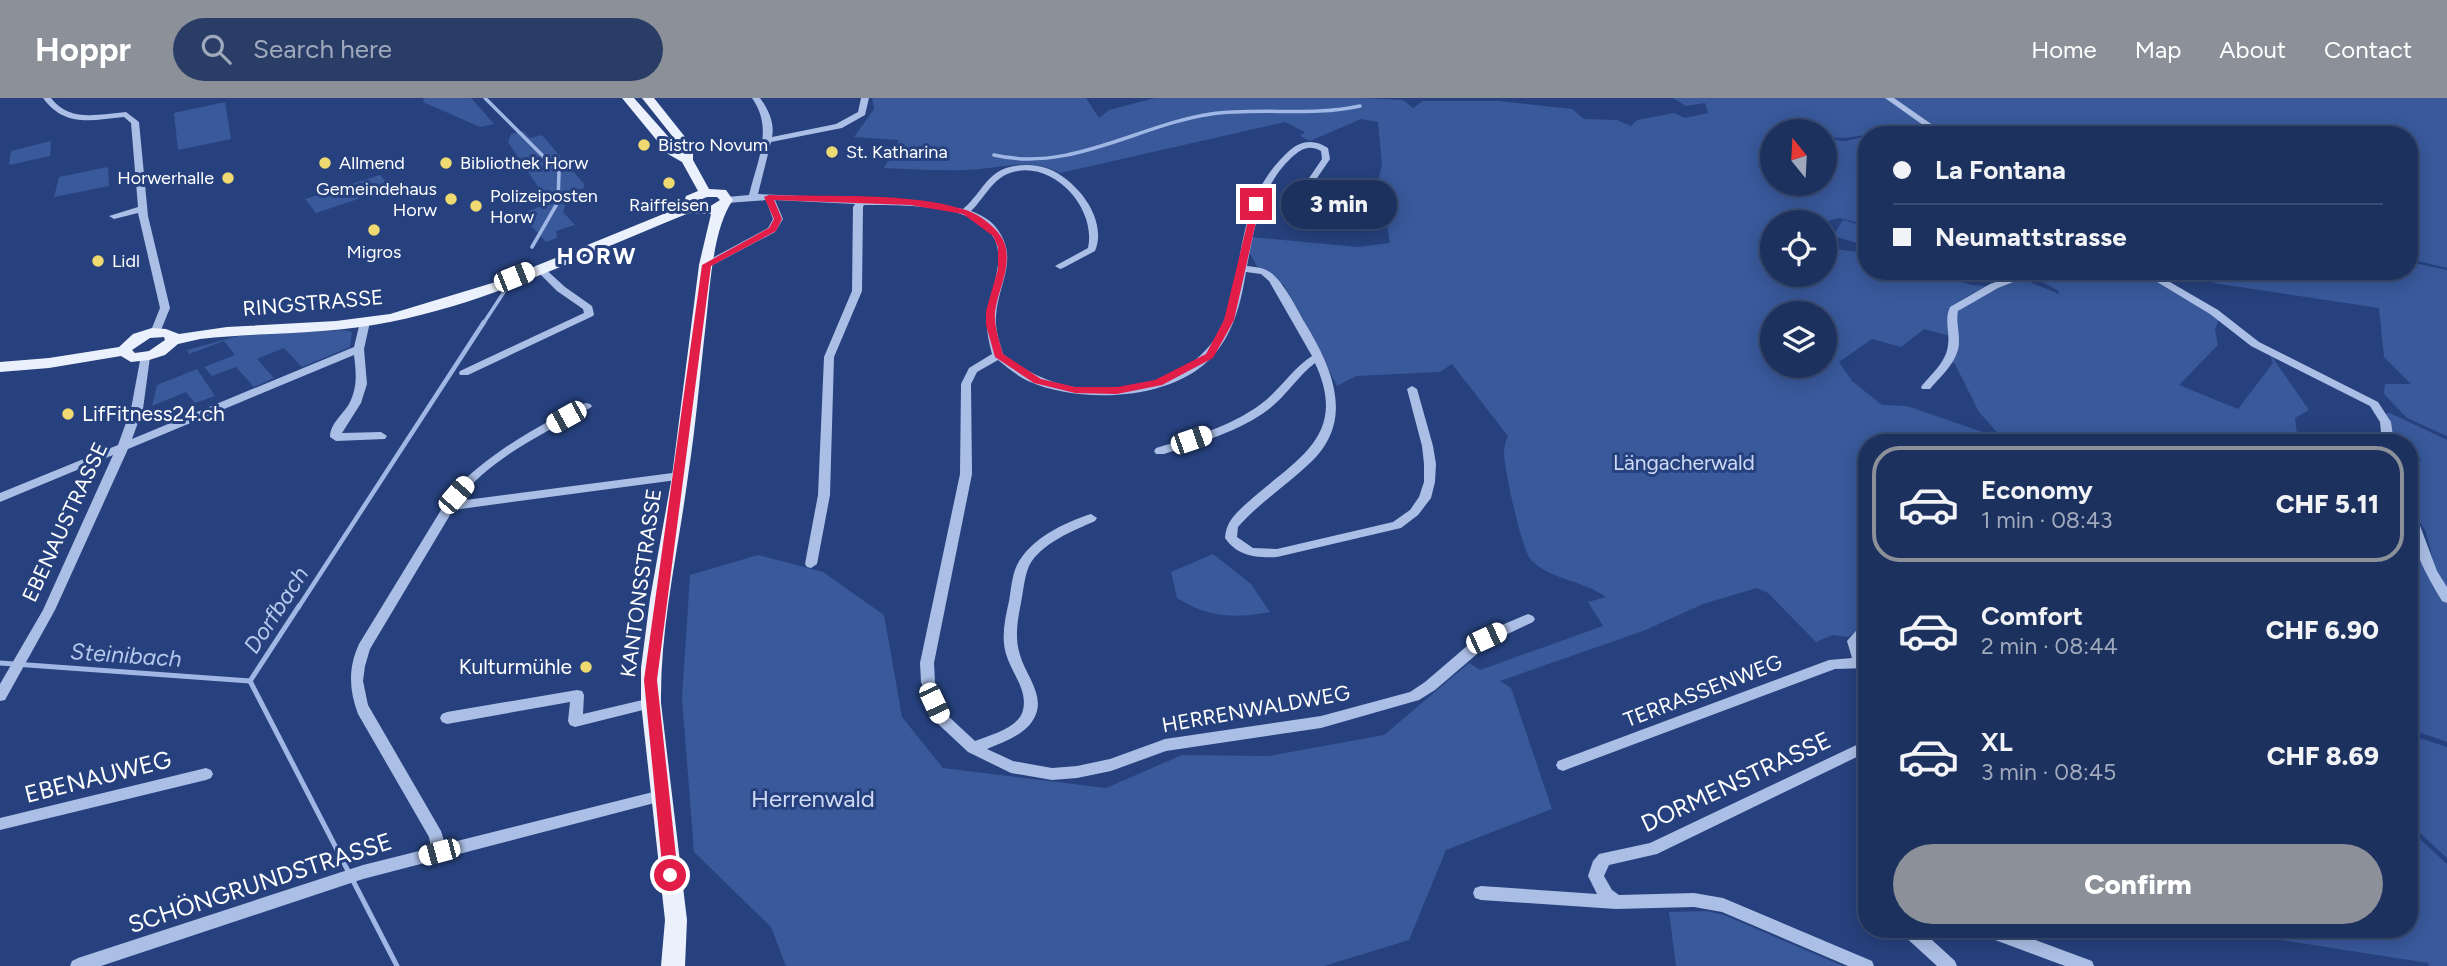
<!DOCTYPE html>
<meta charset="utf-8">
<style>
:root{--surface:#1c315e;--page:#293d67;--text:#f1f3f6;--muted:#a0a9bc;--line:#3a4c73;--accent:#8c9099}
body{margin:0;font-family:Figtree,sans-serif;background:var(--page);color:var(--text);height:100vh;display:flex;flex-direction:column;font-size:26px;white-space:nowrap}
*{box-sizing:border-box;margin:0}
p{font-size:23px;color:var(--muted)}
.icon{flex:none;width:38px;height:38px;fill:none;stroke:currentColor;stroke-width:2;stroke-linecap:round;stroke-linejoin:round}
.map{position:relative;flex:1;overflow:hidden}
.details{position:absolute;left:1858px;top:336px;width:560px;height:504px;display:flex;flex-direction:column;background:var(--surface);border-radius:28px;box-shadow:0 4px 18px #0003,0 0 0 2px var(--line)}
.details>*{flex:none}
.guide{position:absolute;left:1858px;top:28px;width:560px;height:154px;border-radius:28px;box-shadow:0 4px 18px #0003,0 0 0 2px var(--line);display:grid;align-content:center;height:154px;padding:0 35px;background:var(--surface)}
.needle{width:46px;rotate:342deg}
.buttons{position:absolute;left:1760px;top:21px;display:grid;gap:14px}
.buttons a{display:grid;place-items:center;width:77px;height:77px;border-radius:50%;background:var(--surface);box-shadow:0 4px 18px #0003,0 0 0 2px var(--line);font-size:35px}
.end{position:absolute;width:32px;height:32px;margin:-16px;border:9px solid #e11d48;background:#fff;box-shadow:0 0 0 4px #fff}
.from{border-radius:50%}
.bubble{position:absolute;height:49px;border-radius:24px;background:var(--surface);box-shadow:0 4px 18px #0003,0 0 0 2px var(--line);font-size:23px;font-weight:800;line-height:49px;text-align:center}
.car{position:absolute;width:21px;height:42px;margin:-21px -10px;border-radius:9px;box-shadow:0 0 5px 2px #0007;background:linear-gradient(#fff 24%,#345 0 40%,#fff 0 76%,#345 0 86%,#fff 0)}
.guide b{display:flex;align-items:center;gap:24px;height:66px;font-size:26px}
.guide b+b{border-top:2px solid var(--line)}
.guide i{width:18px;height:18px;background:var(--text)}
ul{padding:12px 0 0;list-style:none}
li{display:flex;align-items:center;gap:21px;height:116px;margin:0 14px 10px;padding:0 21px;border:4px solid transparent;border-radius:28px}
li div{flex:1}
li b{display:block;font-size:26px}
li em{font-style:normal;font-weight:800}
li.active{border-color:var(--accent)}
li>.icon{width:63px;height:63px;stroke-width:1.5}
.button{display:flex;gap:14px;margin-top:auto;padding:14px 35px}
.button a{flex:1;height:80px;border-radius:42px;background:var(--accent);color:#fff;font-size:28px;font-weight:800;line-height:80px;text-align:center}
header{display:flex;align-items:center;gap:42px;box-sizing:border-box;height:98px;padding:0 35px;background:var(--accent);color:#fff}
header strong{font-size:33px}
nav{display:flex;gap:38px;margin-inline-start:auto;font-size:24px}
.search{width:490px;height:63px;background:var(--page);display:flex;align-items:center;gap:18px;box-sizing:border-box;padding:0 24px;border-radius:38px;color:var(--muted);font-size:26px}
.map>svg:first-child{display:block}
</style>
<header>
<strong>Hoppr</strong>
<div class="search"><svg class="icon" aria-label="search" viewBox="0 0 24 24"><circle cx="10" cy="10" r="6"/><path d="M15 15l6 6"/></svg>Search here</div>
<nav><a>Home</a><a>Map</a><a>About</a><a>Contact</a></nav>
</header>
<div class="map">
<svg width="2447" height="868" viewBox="0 0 2447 868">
<rect width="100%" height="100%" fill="#26417d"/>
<g fill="#39599b" fill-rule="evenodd">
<polygon points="424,0 471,0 494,26 480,29 423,4"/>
<path d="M872 0H1086L1099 20 1109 12 1155 0H1363L1403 2 1413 10 1423 3H1498L1572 11 1584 21 1617 22 1631 28 1637 22 1674 15 1685 20 1708 15 1705 5 1686 8 1673 0H2447V170L2410 161V37H1932L1893 33 1845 40 1825 39V33L1767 34 1773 35V86H1825V41L1846 43 1867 38V127L1839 120 1825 124H1773V177H1825V150L1867 155V173H1930L1971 187 1988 188C1964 200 1942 206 1950 238L1924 231 1901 249 1872 241 1839 264 1852 283 1882 307 1907 308 2003 341 1979 314 1955 266 1949 263 1957 215 1961 210 2005 186 2022 181 2059 196V193L2035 180C2051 170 2067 181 2079 173H2141L2219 220 2215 232 2218 247 2179 287 2238 311 2273 265 2270 256 2309 312 2295 320 2298 345H1867V526L1848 539 1833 537 1816 544 1768 495 1757 490 1703 506 1643 533 1500 583 1511 590 1552 711 1446 752 1409 842 1324 868H786L771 829 694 754 682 600 690 477 758 457 823 474 884 517 902 619 943 670 1106 690 1182 657 1268 658 1384 637 1469 565 1480 572 1603 528 1588 504 1606 499C1584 483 1552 482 1532 463 1522 455 1504 370 1504 354 1504 348 1506 343 1508 338L1452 266 1440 274 1356 278 1337 288 1284 187 1261 175 1250 156V139L1358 149 1390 145 1385 112 1372 109 1382 67 1378 24 1361 21 1310 43 1300 38 1305 34 1285 24 1060 75C1032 59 996 71 965 72 938 73 911 71 884 70L899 42 854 39 874 11ZM1773 215H1825V268H1773Z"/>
<polygon points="225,4 231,41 178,52 174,15"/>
<polygon points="523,33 530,40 542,37 584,86 584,90 570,94 563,114 575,127 556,133 557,140 546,144 520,116 542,108 537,102 545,99 508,44 511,36"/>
<polygon points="51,43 50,58 9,67 11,53"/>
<polygon points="108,69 109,88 54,99 59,79"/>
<polygon points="380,77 391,90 316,115 305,101"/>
<polygon points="1843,122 1867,129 1867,148 1833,138"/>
<polygon points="2410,164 2447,172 2447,338 2407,320 2384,296 2385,286 2411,286 2384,259 2379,210 2219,186 2164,173 2410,173"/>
<polygon points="345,232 352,234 350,249 302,269 284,250 257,261 274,280 254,289 236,269 212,278 204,269 235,257 224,243 189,256 187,252 238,238"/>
<polygon points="197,271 215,298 195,305 186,294 152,308 157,287"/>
<polygon points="2390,315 2447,342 2447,496 2434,467 2426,434 2410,407 2410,365 2421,363 2417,352 2407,342 2396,342 2385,316"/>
<polygon points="2410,427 2433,487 2447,505 2447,644 2410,631"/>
<path d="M1213 456 1251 486 1270 514C1235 521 1206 519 1177 500L1171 474Z"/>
<polygon points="2410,637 2447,649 2447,760 2410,726"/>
<polygon points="2410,732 2447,766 2447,868 2429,868 2428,865 2212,831 2410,831"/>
<polygon points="1707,813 1724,817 1843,868 1676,868 1669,814"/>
</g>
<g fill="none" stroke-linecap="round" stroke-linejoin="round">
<g stroke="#a0b7e6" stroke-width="3.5">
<polyline points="485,0 559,74 558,104 532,149"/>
<path d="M994 57C1070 75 1138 27 1211 16 1261 9 1311 19 1360 8"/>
<polyline points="483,226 506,191"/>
</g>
<polyline stroke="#a0b7e6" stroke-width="4.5" points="298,510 484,224"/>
<g stroke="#a0b7e6" stroke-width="5">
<polyline points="299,508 250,583 397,868"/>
<polyline points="0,565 250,583"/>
</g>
<g fill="#abbee5" fill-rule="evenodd">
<path d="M43 0H51C70 25 99 16 126 14L139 24 148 118 170 210 159 237H151L150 235 160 210 138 115 114 121 109 118 138 109 131 25 124 19C92 22 65 30 43 0Z"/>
<path d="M752 0H760C768 11 775 25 772 39L836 26 858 14 861 0H869L865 17 842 30 771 44 758 96 916 103 963 111C979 98 986 77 1006 70 1020 66 1035 66 1049 71 1078 83 1108 122 1095 153L1063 170 1060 171 1055 168 1088 150C1097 110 1052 60 1010 75 992 81 984 101 971 113 982 117 992 123 998 132 1019 162 998 186 996 218 995 231 999 243 1003 256 1038 283 1072 295 1117 290 1155 286 1191 274 1214 242 1222 230 1227 216 1230 202 1246 145 1241 97 1289 53 1301 42 1315 41 1328 50L1330 61 1311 89 1315 95 1313 97H1307L1303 89 1322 61 1321 53C1309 46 1301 51 1292 59 1261 88 1255 127 1247 168 1254 169 1262 169 1268 173 1282 180 1297 211 1305 225 1332 270 1356 322 1310 365 1287 387 1259 405 1238 429L1237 439 1253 450 1277 451 1393 424 1410 412 1419 399 1424 384V366L1422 348 1407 291 1412 288 1417 291 1433 348 1436 366 1435 384 1431 400 1418 417 1401 430 1277 459C1256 460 1237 458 1225 440 1226 424 1235 416 1247 405 1294 362 1350 340 1315 265 1298 278 1286 298 1269 311 1239 334 1200 344 1164 356H1156L1154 353 1156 350C1192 339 1230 329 1261 306 1280 292 1292 271 1312 258L1269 183 1261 176 1246 174C1241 205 1233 238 1210 261 1169 303 1079 306 1028 283 1017 278 1007 269 998 262L977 274 971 286 972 376 934 565 935 584 947 617 975 643C990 637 1019 630 1023 612 1028 592 1011 574 1006 556 1001 539 1005 521 1009 503 1011 492 1012 477 1017 467 1030 441 1065 424 1091 416L1097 420 1095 423C1073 433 1041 445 1029 468 1024 479 1023 497 1020 510 1017 525 1015 542 1020 557 1025 575 1042 594 1037 613 1031 635 1006 643 987 651L1013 663 1052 670 1077 668 1110 661 1165 641 1321 618 1410 594 1425 584 1481 536 1528 516 1533 518 1535 521 1533 524 1491 544 1435 592 1419 602 1321 630 1166 653 1111 673 1077 680 1052 682 1011 675 968 654 936 624 921 584 920 565 960 376 961 286 969 270 992 256C980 212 992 207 998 167 1007 102 905 108 864 107L863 109 862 193 834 259 830 397 817 466 811 470 807 469 805 466 818 397 824 259 852 193 853 109 855 106 775 102 783 121 775 134 709 169H703V165L768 130 773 121 766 102 727 105 722 102 727 99 749 97C757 63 774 31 752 0Z"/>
<polygon points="1885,0 1894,0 1947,37 1937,37"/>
<polygon points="539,167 542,168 565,189 592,208 594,216 593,218 468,277 460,277 459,275 460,273 584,215 583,211 557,193 536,172 536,168"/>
<path d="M2026 173H2041L1998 190 1958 213C1956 223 1959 231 1959 242 1960 262 1942 277 1930 291H1922L1921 289C1931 276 1946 265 1948 247 1950 234 1944 222 1950 209L1990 186Z"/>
<polygon points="2139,173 2151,173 2218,212 2259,244 2378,304 2391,324 2394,345 2382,345 2380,324 2370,308 2251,248 2210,216"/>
<path d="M365 221 370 224 364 251 367 286 361 305 342 335 381 334 387 338 385 341 336 343 330 339C330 326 343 316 349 306 358 289 356 274 354 257L128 351 55 512 5 602 0 603V586L43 512 113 357 0 404V395L118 347 131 311 141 257H149L150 259 143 311 132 341 354 249 360 224Z"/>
<path d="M586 305 590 306 592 308 590 310C545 335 489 360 458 403L680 374 684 375 686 378 684 381 453 412 370 551 365 568 363 583 368 607 441 733 445 746 661 692 666 694 668 698 666 702 363 781 101 868H70L72 863 78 860 363 767 431 750 429 739 358 616C349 592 348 570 359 546L452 394C481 364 514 342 551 322 562 316 574 309 586 305Z"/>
<path d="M2410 413 2416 417 2437 473 2447 489V505L2442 503C2425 475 2409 446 2410 413Z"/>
<polygon points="1867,524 1867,537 1861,544 1865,560 1867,560 1867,570 1835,571 1568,671 1563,673 1558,671 1556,667 1558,663 1829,562 1852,560 1847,543 1862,526"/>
<polygon points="577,592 582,593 584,597 583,616 651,600 656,601 658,605 656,609 651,610 575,629 570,627 568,623 570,604 447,626 442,624 440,620 442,616 447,614"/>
<polygon points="1867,642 1867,654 1657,756 1609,767 1604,778 1612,792 1619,797 1694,795 1723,800 1872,863 1874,868 1848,868 1722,814 1694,809 1616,811 1481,802 1475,800 1473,795 1475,790 1481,788 1597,796 1588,778 1593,763 1599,756 1650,745"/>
<polygon points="206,670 211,672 213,676 211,680 206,682 0,732 0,720"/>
<polygon points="1900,831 1920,831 1955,863 1957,868 1937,868 1902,836"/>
<polygon points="1977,831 2006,831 2092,863 2094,868 2065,868 1979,836"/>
</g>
<path fill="#ebf0fd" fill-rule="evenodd" d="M622 0H634L681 53V49L642 0H654L693 49V62L709 91 726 92 733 102C713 129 710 189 706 224 700 276 696 327 688 378 678 454 660 528 661 605L687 822 685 868H661L665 822 641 605V570L650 501 672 378 699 167 711 116 689 115C591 154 495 203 390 224 328 237 263 234 200 241L178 246 165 257 149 262 131 264 121 258 49 270 0 274V264L49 260 119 249 133 236 152 230 166 231 179 236 227 229 336 223 390 216 499 183 683 108 686 98 698 93 682 64 668 56ZM707 99H717L720 102 709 109 696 108 697 103ZM150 240 164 239 165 242 149 253 135 255 132 252Z"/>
</g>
<path fill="#e11d48" d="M769 97C827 99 911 94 966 112 981 117 1004 134 1006 151 1010 173 998 192 995 214 994 228 999 242 1003 256L1041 281 1075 289H1117L1155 282 1206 256 1224 222 1252 106 1256 103 1260 106 1234 222 1213 260 1162 287 1117 296 1075 295 1034 285 995 259 986 227V213L998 171V149L993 138 963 116 910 107 774 102 782 121 776 133 711 168 657 582 678 777 670 784 663 777 644 582 702 167 769 130 774 121 764 99Z"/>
<g fill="#eeda70" stroke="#26417d" stroke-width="2.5">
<circle cx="644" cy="47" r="7"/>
<circle cx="832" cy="54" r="7"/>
<circle cx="325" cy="65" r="7"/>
<circle cx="446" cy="65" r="7"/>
<circle cx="228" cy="80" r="7"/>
<circle cx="669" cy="85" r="7"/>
<circle cx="451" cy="101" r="7"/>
<circle cx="476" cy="108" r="7"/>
<circle cx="374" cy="132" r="7"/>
<circle cx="98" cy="163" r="7"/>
<circle cx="68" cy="316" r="7"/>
<circle cx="586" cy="569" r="7"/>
</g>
<g text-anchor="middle" stroke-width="6" stroke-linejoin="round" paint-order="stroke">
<g font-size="18" fill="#fff" stroke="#26417d" text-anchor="start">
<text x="658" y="53">Bistro Novum</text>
<text x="846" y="60">St. Katharina</text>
<text x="339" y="71">Allmend</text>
<text x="460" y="71">Bibliothek Horw</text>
<text x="214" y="86" text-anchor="end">Horwerhalle</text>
<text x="437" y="97" text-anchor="end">Gemeindehaus<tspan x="437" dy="21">Horw</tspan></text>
<text x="490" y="104">Polizeiposten<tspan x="490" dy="21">Horw</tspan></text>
<text x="669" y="113" text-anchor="middle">Raiffeisen</text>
<text x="374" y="160" text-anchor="middle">Migros</text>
<text x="112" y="169">Lidl</text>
</g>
<g font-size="21" fill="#fff" stroke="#26417d">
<text transform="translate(313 205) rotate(-5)" y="7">RINGSTRASSE</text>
<text transform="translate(65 424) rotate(-65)" y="7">EBENAUSTRASSE</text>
<text transform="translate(641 485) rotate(-82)" y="7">KANTONSSTRASSE</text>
<text transform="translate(1703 593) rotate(-21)" y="7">TERRASSENWEG</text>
<text transform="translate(1256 611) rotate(-10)" y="7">HERRENWALDWEG</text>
</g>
<g font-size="21" fill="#fff" stroke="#26417d" text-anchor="start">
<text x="82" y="323">LifFitness24.ch</text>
<text x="572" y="576" text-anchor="end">Kulturmühle</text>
</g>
<g font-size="21" fill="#cedaf4" stroke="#26417d">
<text x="1684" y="372">Längacherwald</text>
</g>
<g font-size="23" font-weight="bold" letter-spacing="2" fill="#fff" stroke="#26417d">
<text x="597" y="166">HORW</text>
</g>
<g font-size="23" font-style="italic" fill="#b6c8ed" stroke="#26417d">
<text transform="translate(276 512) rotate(-57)" y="8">Dorfbach</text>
<text transform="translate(126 557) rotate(4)" y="8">Steinibach</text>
</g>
<g font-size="24" fill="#fff" stroke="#26417d">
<text transform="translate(98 679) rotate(-14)" y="8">EBENAUWEG</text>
<text transform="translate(1736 684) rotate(-25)" y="8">DORMENSTRASSE</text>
<text transform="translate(260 785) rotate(-18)" y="8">SCHÖNGRUNDSTRASSE</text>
</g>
<g font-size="24" fill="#cedaf4" stroke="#26417d">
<text x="813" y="709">Herrenwald</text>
</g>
</g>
</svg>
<div class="buttons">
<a><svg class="needle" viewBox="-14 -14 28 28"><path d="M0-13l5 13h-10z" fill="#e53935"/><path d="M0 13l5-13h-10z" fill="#a0a9bc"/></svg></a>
<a><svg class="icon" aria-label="locate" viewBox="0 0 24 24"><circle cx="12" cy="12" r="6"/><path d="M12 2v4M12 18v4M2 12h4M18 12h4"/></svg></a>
<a><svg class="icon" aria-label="layers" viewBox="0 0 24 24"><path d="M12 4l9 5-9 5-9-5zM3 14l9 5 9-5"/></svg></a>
</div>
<i class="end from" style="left:670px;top:777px"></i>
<i class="end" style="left:1256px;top:106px"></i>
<div class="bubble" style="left:1281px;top:82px;width:116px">3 min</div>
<i class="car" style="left:514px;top:179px;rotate:68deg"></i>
<i class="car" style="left:566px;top:319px;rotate:241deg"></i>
<i class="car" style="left:1191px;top:342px;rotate:71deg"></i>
<i class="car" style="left:456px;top:397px;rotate:41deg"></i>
<i class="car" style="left:1486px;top:540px;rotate:65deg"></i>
<i class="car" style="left:934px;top:605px;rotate:155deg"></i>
<i class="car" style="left:439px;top:754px;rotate:255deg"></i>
<div class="guide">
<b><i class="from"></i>La Fontana</b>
<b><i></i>Neumattstrasse</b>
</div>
<section class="details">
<ul>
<li class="active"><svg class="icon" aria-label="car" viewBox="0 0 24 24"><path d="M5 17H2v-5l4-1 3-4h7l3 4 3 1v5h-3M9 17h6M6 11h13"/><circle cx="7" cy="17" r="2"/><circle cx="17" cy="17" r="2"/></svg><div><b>Economy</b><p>1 min · 08:43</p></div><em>CHF 5.11</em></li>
<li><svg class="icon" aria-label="car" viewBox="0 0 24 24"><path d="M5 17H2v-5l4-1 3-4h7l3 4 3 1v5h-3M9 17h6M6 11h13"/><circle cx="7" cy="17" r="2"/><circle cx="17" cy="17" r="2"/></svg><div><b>Comfort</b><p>2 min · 08:44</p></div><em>CHF 6.90</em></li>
<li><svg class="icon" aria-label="car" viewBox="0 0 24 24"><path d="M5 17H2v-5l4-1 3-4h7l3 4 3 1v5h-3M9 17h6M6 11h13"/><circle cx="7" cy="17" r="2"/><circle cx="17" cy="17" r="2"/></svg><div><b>XL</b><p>3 min · 08:45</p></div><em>CHF 8.69</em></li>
</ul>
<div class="button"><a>Confirm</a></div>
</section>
</div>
